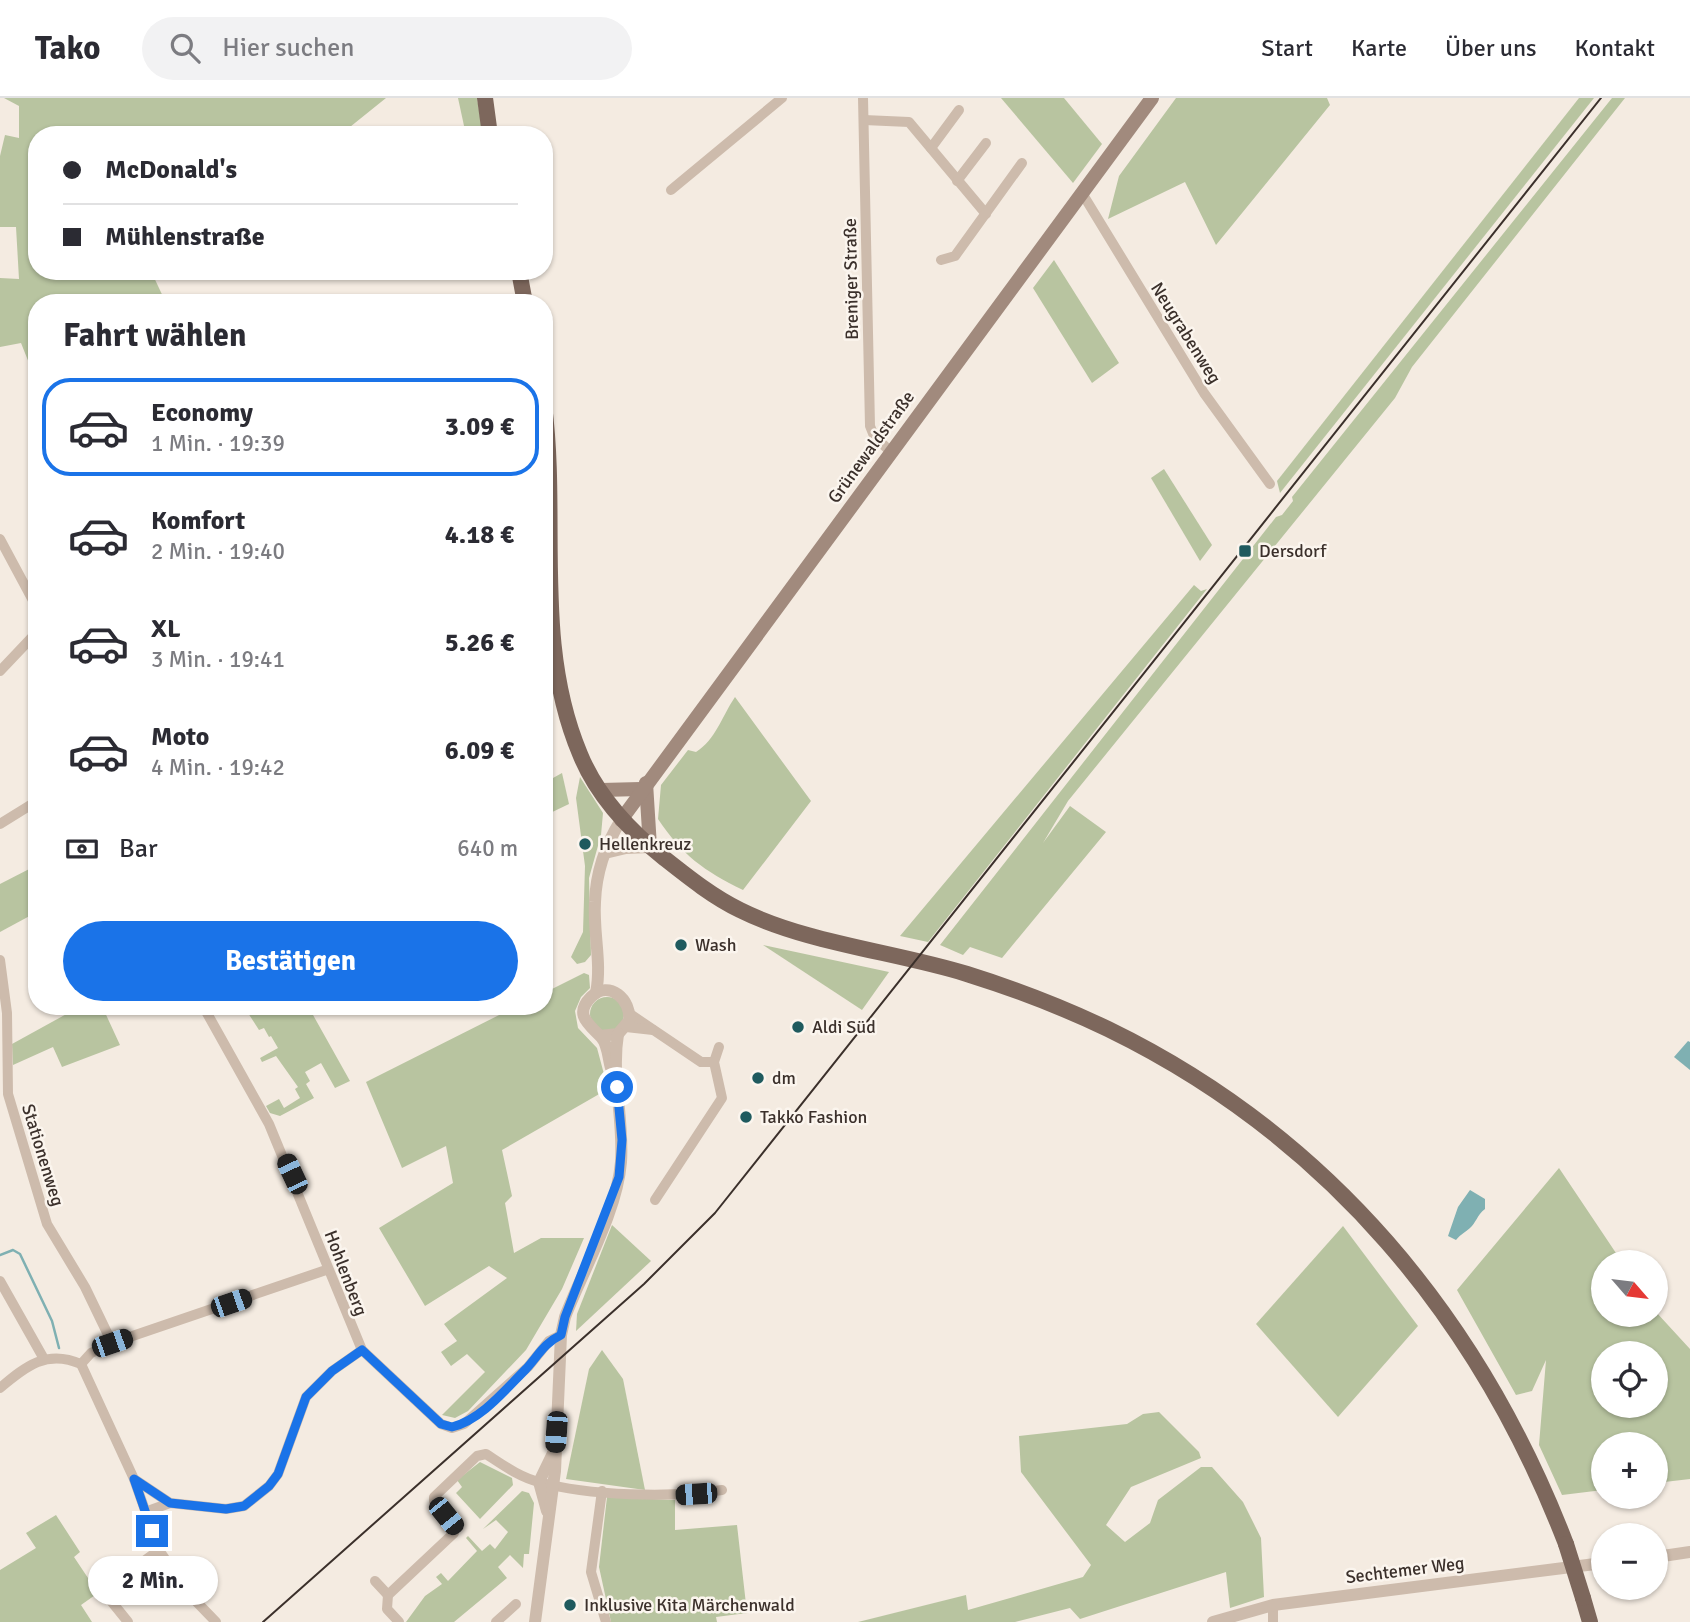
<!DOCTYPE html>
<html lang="de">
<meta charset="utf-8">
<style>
:root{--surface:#fff;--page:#f2f2f3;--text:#2b2b33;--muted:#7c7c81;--line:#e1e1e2;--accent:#1a73e8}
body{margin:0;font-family:Signika,sans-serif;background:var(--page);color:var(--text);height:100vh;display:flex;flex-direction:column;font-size:26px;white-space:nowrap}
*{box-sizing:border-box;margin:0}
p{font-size:23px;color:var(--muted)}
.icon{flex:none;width:38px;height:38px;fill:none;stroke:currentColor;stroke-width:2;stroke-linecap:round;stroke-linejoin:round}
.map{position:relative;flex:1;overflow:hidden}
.panel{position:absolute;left:28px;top:196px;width:525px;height:721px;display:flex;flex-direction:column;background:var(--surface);border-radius:28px;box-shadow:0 2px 5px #0004}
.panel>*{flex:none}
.hud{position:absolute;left:28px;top:28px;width:525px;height:154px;border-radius:28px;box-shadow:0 2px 5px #0004;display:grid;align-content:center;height:154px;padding:0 35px;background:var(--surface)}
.needle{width:46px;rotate:118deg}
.controls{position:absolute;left:1591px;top:1152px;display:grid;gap:14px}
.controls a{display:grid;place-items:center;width:77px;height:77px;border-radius:50%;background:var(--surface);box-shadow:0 2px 5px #0004;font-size:35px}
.end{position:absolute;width:32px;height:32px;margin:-16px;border:9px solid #1a73e8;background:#fff;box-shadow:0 0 0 4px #fff}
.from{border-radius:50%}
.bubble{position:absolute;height:49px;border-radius:24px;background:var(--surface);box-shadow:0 2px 5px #0004;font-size:23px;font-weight:800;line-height:49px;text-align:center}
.car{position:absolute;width:21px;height:42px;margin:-21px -10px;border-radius:9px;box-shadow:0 0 5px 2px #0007;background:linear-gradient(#222 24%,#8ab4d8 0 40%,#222 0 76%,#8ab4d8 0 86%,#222 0)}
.hud b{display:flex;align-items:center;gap:24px;height:66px;font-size:26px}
.hud b+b{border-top:2px solid var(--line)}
.hud i{width:18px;height:18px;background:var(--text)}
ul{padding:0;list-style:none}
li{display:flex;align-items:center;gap:21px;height:98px;margin:0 14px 10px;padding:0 21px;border:4px solid transparent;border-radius:28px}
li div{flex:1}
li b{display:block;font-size:26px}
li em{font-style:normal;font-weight:800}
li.current{border-color:var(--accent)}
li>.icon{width:63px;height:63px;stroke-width:1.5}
h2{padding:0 35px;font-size:32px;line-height:84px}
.pay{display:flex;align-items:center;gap:18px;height:77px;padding:0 35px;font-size:26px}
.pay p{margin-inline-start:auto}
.cta{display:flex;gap:14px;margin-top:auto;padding:14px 35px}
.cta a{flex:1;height:80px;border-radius:42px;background:var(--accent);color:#fff;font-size:28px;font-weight:800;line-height:80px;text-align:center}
header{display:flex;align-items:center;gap:42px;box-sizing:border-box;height:98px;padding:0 35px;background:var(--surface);border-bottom:2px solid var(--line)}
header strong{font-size:33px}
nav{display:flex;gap:38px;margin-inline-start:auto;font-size:24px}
.search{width:490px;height:63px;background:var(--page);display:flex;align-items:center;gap:18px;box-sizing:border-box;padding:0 24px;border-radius:38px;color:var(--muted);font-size:26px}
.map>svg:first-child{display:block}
</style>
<header>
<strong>Tako</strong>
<div class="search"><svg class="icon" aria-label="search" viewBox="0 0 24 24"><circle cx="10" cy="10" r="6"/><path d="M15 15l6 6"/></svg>Hier suchen</div>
<nav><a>Start</a><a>Karte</a><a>Über uns</a><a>Kontakt</a></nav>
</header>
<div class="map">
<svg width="1690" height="1524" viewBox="0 0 1690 1524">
<rect width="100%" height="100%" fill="#f4ebe1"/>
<g fill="#b8c4a0" fill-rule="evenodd">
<polygon points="4,0 386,0 340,37 37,37 37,173 151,173 166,205 37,205 37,285 21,245 0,249 0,180 19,181 16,129 0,129 0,58 5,37 19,40 19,8"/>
<polygon points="458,0 477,0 483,37 466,37"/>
<polygon points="1001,0 1064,0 1102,46 1073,85"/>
<polygon points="1176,0 1327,0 1330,7 1216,147 1185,84 1108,121 1119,78"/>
<polygon points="1579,0 1594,0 1280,395 1277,383"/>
<polygon points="1612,0 1625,0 1412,269 1395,300 1068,703 1043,745 1070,708 1106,734 1002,860 970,849 963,857 940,847 1276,419 1282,417 1293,403 1292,399"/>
<polygon points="1054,162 1119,265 1092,285 1033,190"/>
<polygon points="1164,371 1212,447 1200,463 1151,380"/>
<polygon points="1194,487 1201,493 1207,491 928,844 900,838"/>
<path d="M735 599 811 703 743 792C704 773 682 757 658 721L661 687 688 652 696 654C716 641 721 620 735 599Z"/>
<polygon points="562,675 569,706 544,718 544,685"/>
<polygon points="580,679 603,715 601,737 589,780 591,857 585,864 577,866 571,859 583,834 585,768 576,700"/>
<polygon points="37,767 37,814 0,834 0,786"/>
<polygon points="763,847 889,874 862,912"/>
<polygon points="584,875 589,877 590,890 581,899 575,913 578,930 597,950 608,991 502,1052 512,1098 505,1105 514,1155 541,1140 584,1140 562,1191 526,1252 468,1313 455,1320 442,1317 485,1274 467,1256 451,1268 441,1254 457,1243 444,1226 507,1180 489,1168 425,1208 379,1130 453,1085 446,1048 402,1070 366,984 517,908 544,908 544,895"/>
<circle cx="607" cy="916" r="17"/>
<polygon points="81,908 102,908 120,947 62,969 53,949 13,967 12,946"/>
<polygon points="260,908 308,908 350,983 335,990 321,965 305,974 310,983 306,986 314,1000 280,1018 270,1015 266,1008 279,1001 284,1010 300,1000 295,991 298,989 276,958 262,964 260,960 278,950 271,938 269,939 264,930 259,932 248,915"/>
<path d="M1559 1070 1622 1164H1603V1216H1656V1214L1690 1251V1381L1656 1385V1346H1603V1392L1562 1397 1539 1347 1546 1262 1532 1293 1516 1297 1457 1192ZM1603 1255H1656V1307H1603Z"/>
<polygon points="612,1127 651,1163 576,1233 577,1216"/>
<polygon points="1343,1128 1418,1228 1338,1319 1256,1226"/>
<polygon points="602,1252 623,1281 645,1392 566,1381 589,1271"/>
<polygon points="1159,1314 1199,1354 1201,1360 1131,1389 1106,1427 1125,1444 1150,1425 1158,1402 1201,1369 1212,1369 1243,1404 1261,1440 1264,1499 1230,1510 1226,1474 1080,1521 1070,1510 1015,1524 858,1524 966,1497 968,1512 1083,1479 1091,1467 1021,1374 1019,1338 1127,1326 1143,1316"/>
<polygon points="480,1364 512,1380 513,1387 480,1421 456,1395 462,1389 457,1382"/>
<polygon points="522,1393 529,1395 534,1405 529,1456 524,1456 523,1470 510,1457 498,1469 507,1480 454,1524 406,1524 425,1498 442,1486 436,1479 441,1475 448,1483 477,1453 466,1440 468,1438 482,1453 490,1446 495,1451 508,1434 496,1422 483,1431"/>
<polygon points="607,1399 675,1402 675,1432 737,1427 747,1515 716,1519 717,1524 611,1524 599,1469"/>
<polygon points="56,1417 80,1454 74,1459 98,1495 81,1507 92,1524 0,1524 0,1472 36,1450 26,1435"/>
</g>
<g fill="#7fb0b2">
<polygon points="1688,943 1690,944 1690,972 1674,959"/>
<path d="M1470 1092 1485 1101V1111C1477 1117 1476 1125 1470 1130 1464 1135 1461 1136 1456 1142L1448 1138 1458 1109Z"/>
</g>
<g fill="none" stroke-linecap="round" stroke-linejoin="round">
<polyline stroke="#7fb0b2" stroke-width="2.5" points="0,1157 13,1152 20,1156 52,1223 59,1250"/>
<g stroke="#cdbbac" stroke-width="10">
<polyline points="863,0 870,328 874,338 891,354"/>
<polyline points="864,22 909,24 986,116"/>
<polyline points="931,50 959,12"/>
<polyline points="957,83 986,45"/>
<polyline points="671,92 782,0"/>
<polyline points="1082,95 1204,295 1270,386"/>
<polyline points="941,162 955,158 1022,65"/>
<polyline points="0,441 37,510"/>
<polyline points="0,573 37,534"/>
<polyline points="0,726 37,703"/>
<polyline points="0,862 7,915 8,996 47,1126 85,1189 112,1245"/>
<polyline points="203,908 269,1026 362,1252 441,1326 452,1330 464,1326 528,1269 549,1243 561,1237"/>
<polyline points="630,916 701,964 714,964"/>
<polyline points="626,929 653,932"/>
<polyline points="655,1102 722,1000 714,964 719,949"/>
<polyline points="0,1183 44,1261"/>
<polyline points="81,1266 134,1381 159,1452 188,1495 216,1524"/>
<polyline points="81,1266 91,1255 112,1245 326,1172"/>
<path d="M0 1290C26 1268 47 1251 81 1266"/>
<polyline points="134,1381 170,1405 226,1411 244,1408 269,1388 278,1376 306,1299 332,1273 362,1252"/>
<polyline points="602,1393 591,1474 606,1524"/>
<polyline points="145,1414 170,1405"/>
<polyline points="375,1483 388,1497"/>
<polyline points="1273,1507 1273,1524"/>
<polyline points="128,1524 103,1493 159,1452"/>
<path d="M399 1524 387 1511 388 1497 454 1435 455 1429 434 1403V1399L477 1358 486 1356C503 1367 519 1379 539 1384 589 1398 671 1400 722 1392"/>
<polyline points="496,1524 516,1506"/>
</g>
<g stroke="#cdbbac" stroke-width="12">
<polyline points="605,755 626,750 650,749"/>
<path d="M596 895C602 865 593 835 595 804 596 775 606 746 621 722"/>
<path d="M600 938 618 936 629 923C632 902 609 881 591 899 573 917 590 927 601 939 608 946 608 960 611 970"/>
<polyline points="547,1413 539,1384 554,1353"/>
<polyline points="1656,1459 1690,1454"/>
<path d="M535 1524 555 1373 561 1237 565 1219C583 1172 617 1114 621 1064 624 1021 611 979 618 936"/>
<polyline points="1213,1524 1273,1507 1603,1465"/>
</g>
<g stroke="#a18a7d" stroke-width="14">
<polyline points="646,685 650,749"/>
<polyline points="601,692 641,691"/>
<polyline points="621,722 1152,0"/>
</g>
<g stroke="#7d675c" stroke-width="16">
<polyline points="485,0 490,37"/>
<polyline points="519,173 525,205"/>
<path d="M544 307C559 423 533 545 580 656 597 698 629 732 664 760 688 779 713 799 740 812 806 845 896 854 967 876 1015 891 1062 909 1108 931 1328 1038 1479 1220 1566 1446"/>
<polyline points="1583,1500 1590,1524"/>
</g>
<polyline stroke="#3b302b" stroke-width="2" points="263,1524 644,1186 715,1115 1601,0"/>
<polyline stroke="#7d675c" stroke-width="16" points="1566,1446 1583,1500"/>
</g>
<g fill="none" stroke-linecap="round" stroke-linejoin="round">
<path stroke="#1a73e8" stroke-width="9" d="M152 1433 134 1381 170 1405 226 1411 244 1408 269 1388 278 1376 306 1299 332 1273 362 1252 441 1326 452 1329C481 1322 505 1292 526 1271 538 1258 544 1245 561 1237L565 1219 619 1079 622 1042 617 989"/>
</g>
<g fill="#1f5a5e" stroke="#fbf5ee" stroke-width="2.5">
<rect x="1238" y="446" width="14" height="14" rx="3.5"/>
<circle cx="585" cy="746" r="7"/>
<circle cx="681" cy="847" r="7"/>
<circle cx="798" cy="929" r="7"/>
<circle cx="758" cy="980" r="7"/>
<circle cx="746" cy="1019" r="7"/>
<circle cx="570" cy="1507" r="7"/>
</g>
<g text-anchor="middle" stroke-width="5" stroke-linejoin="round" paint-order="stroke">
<g font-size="18" fill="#3b302b" stroke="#fbf5ee">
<text transform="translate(851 181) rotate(-91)" y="6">Breniger Straße</text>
<text transform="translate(1186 235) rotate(58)" y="6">Neugrabenweg</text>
<text transform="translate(871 349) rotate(-54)" y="6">Grünewaldstraße</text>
<text transform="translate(43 1057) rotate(73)" y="6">Stationenweg</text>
<text transform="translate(346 1175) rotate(69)" y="6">Hohlenberg</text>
<text transform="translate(1405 1472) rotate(-7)" y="6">Sechtemer Weg</text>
</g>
<g font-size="18" fill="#3b302b" stroke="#fbf5ee" text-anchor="start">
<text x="1259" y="459">Dersdorf</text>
<text x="599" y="752">Hellenkreuz</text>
<text x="695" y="853">Wash</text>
<text x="812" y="935">Aldi Süd</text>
<text x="772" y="986">dm</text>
<text x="760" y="1025">Takko Fashion</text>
<text x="584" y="1513">Inklusive Kita Märchenwald</text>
</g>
</g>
</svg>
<div class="controls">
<a><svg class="needle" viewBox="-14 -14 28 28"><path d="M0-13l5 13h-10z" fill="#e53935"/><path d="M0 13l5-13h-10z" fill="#7c7c81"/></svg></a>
<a><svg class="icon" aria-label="locate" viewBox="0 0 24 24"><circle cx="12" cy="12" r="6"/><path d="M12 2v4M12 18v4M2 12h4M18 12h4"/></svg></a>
<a>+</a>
<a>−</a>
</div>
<i class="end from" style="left:617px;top:989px"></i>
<i class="end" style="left:152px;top:1433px"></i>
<div class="bubble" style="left:88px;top:1458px;width:130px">2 Min.</div>
<i class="car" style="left:292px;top:1076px;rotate:335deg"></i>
<i class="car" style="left:231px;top:1205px;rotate:71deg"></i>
<i class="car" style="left:112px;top:1245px;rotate:71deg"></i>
<i class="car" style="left:556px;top:1334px;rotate:184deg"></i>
<i class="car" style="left:696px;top:1396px;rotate:266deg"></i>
<i class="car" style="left:446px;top:1418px;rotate:141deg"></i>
<div class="hud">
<b><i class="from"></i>McDonald's</b>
<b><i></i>Mühlenstraße</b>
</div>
<section class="panel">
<h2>Fahrt wählen</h2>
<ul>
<li class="current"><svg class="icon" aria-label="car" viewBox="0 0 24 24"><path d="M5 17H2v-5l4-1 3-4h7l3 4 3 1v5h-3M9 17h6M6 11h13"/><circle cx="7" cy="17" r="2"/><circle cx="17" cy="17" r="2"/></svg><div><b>Economy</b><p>1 Min. · 19:39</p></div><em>3.09 €</em></li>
<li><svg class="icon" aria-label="car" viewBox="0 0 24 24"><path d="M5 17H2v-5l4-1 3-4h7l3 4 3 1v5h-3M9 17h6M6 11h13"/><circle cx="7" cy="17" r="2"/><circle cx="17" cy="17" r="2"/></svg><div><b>Komfort</b><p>2 Min. · 19:40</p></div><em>4.18 €</em></li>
<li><svg class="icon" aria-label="car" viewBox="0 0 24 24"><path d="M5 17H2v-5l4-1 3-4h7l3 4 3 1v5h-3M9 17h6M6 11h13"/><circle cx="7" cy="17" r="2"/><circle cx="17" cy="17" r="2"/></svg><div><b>XL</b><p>3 Min. · 19:41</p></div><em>5.26 €</em></li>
<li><svg class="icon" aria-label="car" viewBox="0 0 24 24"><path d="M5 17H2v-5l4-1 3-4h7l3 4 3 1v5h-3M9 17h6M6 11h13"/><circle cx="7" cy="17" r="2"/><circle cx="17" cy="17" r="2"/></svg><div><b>Moto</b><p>4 Min. · 19:42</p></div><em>6.09 €</em></li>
</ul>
<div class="pay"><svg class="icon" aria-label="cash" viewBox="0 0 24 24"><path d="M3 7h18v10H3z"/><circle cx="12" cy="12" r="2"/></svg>Bar<p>640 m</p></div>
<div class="cta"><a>Bestätigen</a></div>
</section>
</div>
